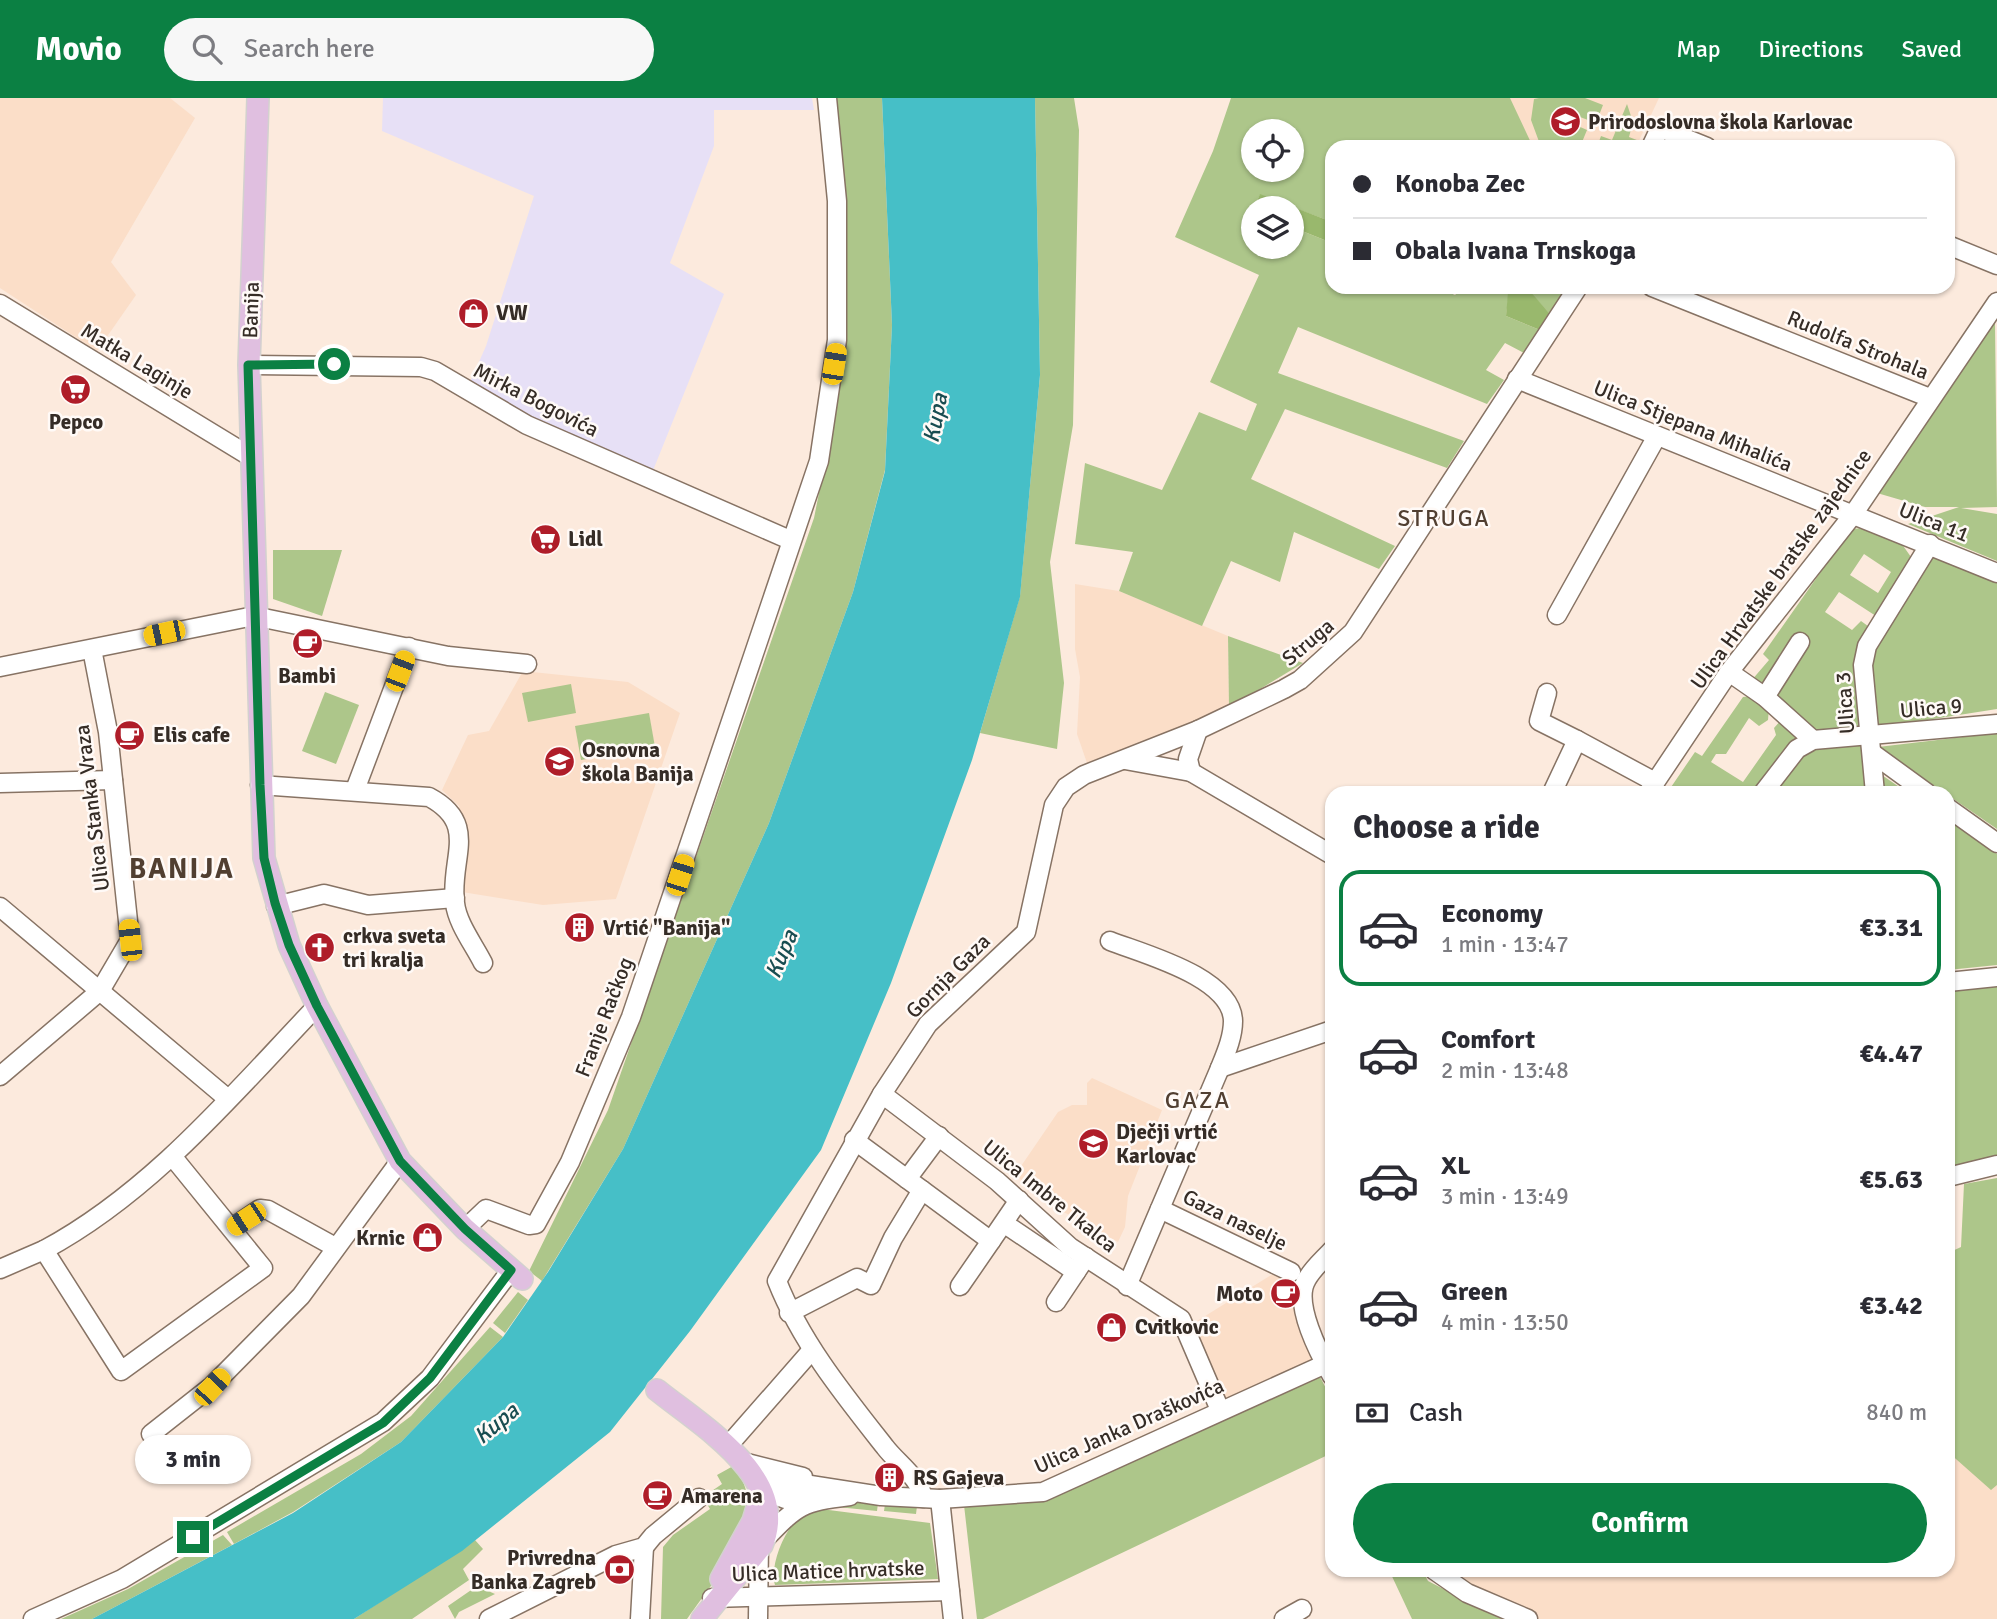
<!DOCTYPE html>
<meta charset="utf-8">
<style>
:root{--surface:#fff;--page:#f7f7f7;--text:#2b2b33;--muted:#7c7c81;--line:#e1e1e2;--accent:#0b8043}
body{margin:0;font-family:Signika,sans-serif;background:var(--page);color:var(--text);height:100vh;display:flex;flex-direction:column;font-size:26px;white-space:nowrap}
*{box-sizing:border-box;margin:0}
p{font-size:23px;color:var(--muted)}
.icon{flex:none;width:38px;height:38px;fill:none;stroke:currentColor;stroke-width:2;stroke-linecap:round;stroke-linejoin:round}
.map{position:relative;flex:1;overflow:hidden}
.sheet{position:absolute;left:1325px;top:688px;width:630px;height:791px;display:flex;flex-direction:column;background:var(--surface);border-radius:21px;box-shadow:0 2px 5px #0004}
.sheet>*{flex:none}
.guide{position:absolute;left:1325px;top:42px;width:630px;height:154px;border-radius:21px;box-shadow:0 2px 5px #0004;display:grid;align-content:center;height:154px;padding:0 28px;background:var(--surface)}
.fabs{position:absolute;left:1241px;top:21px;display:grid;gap:14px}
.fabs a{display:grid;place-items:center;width:63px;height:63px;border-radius:50%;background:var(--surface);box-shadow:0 2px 5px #0004;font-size:35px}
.end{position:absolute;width:32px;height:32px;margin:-16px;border:9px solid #0b8043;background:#fff;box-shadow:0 0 0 4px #fff}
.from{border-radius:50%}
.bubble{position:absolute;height:49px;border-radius:24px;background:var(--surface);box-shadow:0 2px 5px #0004;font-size:23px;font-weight:800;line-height:49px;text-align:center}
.car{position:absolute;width:21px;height:42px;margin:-21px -10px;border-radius:9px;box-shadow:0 0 5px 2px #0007;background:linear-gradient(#f5c518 24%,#345 0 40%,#f5c518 0 76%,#345 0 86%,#f5c518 0)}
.guide b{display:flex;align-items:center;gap:24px;height:66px;font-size:26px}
.guide b+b{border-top:2px solid var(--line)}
.guide i{width:18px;height:18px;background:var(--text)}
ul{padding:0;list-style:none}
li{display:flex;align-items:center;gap:21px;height:116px;margin:0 14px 10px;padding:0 14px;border:4px solid transparent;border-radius:21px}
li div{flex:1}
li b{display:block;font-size:26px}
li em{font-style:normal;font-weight:800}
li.current{border-color:var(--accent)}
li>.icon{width:63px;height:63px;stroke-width:1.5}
h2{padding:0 28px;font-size:32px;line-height:84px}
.pay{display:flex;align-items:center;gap:18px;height:77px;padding:0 28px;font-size:26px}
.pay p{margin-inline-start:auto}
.cta{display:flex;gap:14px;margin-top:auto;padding:14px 28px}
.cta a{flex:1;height:80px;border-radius:42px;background:var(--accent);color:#fff;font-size:28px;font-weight:800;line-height:80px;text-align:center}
header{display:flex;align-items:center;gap:42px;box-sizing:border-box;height:98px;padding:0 35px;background:var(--accent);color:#fff}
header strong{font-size:33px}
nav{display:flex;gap:38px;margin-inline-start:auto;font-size:24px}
.search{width:490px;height:63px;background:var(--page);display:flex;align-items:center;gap:18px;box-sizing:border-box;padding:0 24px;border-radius:38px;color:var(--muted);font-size:26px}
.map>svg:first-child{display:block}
</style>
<header>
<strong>Movio</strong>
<div class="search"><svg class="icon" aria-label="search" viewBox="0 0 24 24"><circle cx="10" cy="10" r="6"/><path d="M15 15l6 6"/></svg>Search here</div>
<nav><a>Map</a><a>Directions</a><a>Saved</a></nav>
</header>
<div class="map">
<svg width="1997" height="1521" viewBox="0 0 1997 1521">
<rect width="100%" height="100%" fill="#fceadd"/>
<g fill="#fbdec8">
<polygon points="0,0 170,0 195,20 111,164 136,197 97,253 0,190"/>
<polygon points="1490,0 1659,0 1636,49 1473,49"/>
<polygon points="1075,486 1119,493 1228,538 1229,610 1087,665 1077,636 1080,579 1075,551"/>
<polygon points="523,573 628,584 680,615 616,801 543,807 462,794 464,742 459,708 442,692 468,637 489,633"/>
<polygon points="1092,980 1162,1012 1128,1098 1125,1129 1118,1144 1051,1107 1015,1077 1058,1014 1072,1007 1087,1007 1087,985"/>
<polygon points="1281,1171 1296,1181 1313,1262 1225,1304 1189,1228"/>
<polygon points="1948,1354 1991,1391 1997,1387 1997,1521 1535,1521 1438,1472 1948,1472"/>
</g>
<polygon fill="#e7e0f6" points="383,0 812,0 814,12 714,12 714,48 670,165 724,196 652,375 532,320 470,284 486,248 534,98 382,33"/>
<g fill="#adc68a" fill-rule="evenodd">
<polygon points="830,0 882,0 892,227 885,372 853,494 769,725 623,1051 542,1183 529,1173 608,1012 814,420 825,365 842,243"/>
<polygon points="1035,0 1074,0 1079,32 1073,327 1050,464 1064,585 1057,651 980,635 1020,498 1040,277"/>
<path d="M1231 0H1510L1533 49H1332V124L1260 97 1253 110V149H1292V129L1332 145V189H1436L1455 197 1464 189H1497L1509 194 1506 218 1540 232 1524 255 1505 245 1486 272 1504 282 1487 306 1298 229 1278 275 1464 343 1447 370 1285 311 1251 381 1395 448 1379 471 1294 434 1280 484 1231 463 1202 528 1119 493 1133 454 1075 446 1085 365 1162 392 1199 314 1246 333 1257 306 1210 284 1259 177 1175 139 1213 53ZM1253 33H1292V72H1253Z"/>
<polygon points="1539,0 1585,0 1603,7 1596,25 1572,16 1569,24 1587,32 1580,49 1541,49 1531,22 1534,1"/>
<polygon points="1627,6 1633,24 1629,39 1642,44 1640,49 1597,49 1601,38 1612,42"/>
<polygon points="1525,189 1568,189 1550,216"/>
<polygon points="1995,223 1997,409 1961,410 1997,416 1997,463 1908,426 1959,409 1925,409 1877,395"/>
<path d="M1863 430 1899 442 1911 459 1879 520 1839 494 1825 514 1852 532 1861 523 1872 531 1865 629 1817 638 1751 583 1769 562 1763 556 1848 435 1852 431ZM1864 456 1891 474 1878 495 1850 477Z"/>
<polygon points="273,452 342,452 322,518 273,501"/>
<polygon points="1930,455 1997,482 1997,611 1876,630 1871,552"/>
<polygon points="1228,538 1303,565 1229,610"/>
<polygon points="571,586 576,615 528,624 522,595"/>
<polygon points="325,594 359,607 336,666 302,653"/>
<polygon points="1752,598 1769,610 1768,622 1759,628 1749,620 1726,656 1716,656 1711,664 1743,684 1776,637 1774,630 1782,621 1803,638 1761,695 1667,695 1695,654 1702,658 1743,599"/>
<polygon points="649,615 655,649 581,662 575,628"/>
<polygon points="1997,635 1997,731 1878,649"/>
<polygon points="1864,643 1871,695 1766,695 1799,653"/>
<polygon points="1876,673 1908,695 1878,695"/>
<polygon points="1948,722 1997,756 1997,867 1948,872"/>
<polygon points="1997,886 1997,1063 1948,1076 1948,890"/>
<polygon points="1997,1080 1997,1387 1991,1392 1948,1354 1948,1155 1961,1149 1964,1086"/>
<polygon points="518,1194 528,1202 505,1235 493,1225"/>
<polygon points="490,1229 503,1239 401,1344 293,1414 234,1446 227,1434 361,1356 411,1318"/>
<polygon points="1318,1275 1332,1302 1332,1355 983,1521 977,1521 964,1407 1037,1403"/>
<path d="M735 1367C739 1376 746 1387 747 1398 751 1441 710 1488 687 1521H661L663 1449 673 1437 710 1411 703 1399 722 1386 717 1377Z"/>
<polygon points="854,1403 878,1405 877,1413 837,1409"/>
<polygon points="885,1406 917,1408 916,1416 884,1413"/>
<path d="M821 1411 930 1425 938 1481 775 1487C769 1467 786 1426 804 1416 809 1414 816 1413 821 1411Z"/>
<polygon points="223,1437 232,1447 92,1521 61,1521 128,1491"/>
<polygon points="475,1442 483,1451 463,1471 469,1482 412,1521 354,1521"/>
<polygon points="1389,1472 1422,1472 1428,1483 1502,1521 1412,1521"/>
<polygon points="477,1488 495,1496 459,1514 455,1521 448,1508"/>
</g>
<g fill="#99b86d">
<polygon points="1260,96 1332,124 1332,145 1292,129 1292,110 1254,110"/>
<polygon points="1497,189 1525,189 1529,192 1550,216 1540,232 1506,218 1508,194"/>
</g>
<polygon fill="#46bfc7" points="882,0 1035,0 1040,277 1020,499 972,662 891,885 821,1052 690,1233 610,1334 462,1453 354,1521 92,1521 293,1415 401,1344 503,1239 548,1174 623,1051 769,725 853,494 885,373 892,227"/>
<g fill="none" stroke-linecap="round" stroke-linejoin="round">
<defs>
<g id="minor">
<polyline points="1651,49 1660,30 1707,49"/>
<polyline points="1948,147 1997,167"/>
<polyline points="1652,189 1930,300"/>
<polyline points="0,206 251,359"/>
<polyline points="249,267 421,269 435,273 527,327 790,442"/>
<polyline points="1517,281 1997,475"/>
<polyline points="1557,517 1657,338"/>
<polyline points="0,569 254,518 448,558 527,566"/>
<polyline points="1729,574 1765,599 1813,642"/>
<polyline points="1547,595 1539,623 1577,642"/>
<polyline points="1765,599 1800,544"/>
<polyline points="1872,655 1927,695"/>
<polyline points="1125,662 1191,674 1332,757"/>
<polyline points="1191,674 1188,661 1198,632"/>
<polyline points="0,685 113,682"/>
<path d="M260 687 429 699C480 726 449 761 455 805 457 825 474 847 483 865"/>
<polyline points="355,692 409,549"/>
<polyline points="1552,695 1577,642 1655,684"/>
<polyline points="1648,695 1729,574 1852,418 1997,204"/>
<polyline points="1763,695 1797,651 1813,642 1997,626"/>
<polyline points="1875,695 1863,567 1867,548 1930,446"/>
<polyline points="1948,710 1997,745"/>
<polyline points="276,808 324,796 368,807 455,800"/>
<polyline points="0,809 228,1001"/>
<path d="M1110 843C1143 856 1232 879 1233 923 1233 939 1226 955 1220 970L1127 1188"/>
<polyline points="1948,884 1997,879"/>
<polyline points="1220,970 1332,932"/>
<polyline points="0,978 100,893 130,842 108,634 92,551"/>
<polyline points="882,996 997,1083 1070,1149 1181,1221 1220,1312"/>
<polyline points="854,1042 907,1081"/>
<path d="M172 1058 263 1170 121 1273 44 1152C152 1094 233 996 317 908"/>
<polyline points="1948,1079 1997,1067"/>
<polyline points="922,1092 991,1143 1019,1102"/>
<polyline points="1160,1111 1291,1174"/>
<polyline points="1005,1126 1076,1174 1086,1159"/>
<polyline points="232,1130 260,1111 268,1112 335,1149"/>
<polyline points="465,1131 486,1111 529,1127 536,1126 570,1064 631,919 819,363 837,242 837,103 827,0"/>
<path d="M1332 1152C1324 1161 1313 1170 1307 1181 1292 1204 1320 1257 1332 1278"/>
<polyline points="0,1171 44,1152"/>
<polyline points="960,1188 991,1143"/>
<polyline points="1056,1204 1076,1174"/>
<polyline points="789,1215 857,1180 871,1187 893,1140 922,1092 907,1081 939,1038"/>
<polyline points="151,1336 212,1288 301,1198 400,1063"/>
<polyline points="727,1349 812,1252"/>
<polyline points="743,1364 803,1379"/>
<polyline points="760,1391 768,1386 791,1384 881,1398 940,1401 1043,1394 1332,1263"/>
<polyline points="760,1391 785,1401 811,1402"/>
<path d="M923 1400C920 1380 897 1365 885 1349 844 1297 801 1244 777 1183L882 996 928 926 1026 834 1054 707 1066 689 1084 677 1198 632 1284 591 1300 582 1353 534 1578 189"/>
<polyline points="940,1401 953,1521"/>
<path d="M764 1442C798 1407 801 1404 850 1398"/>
<polyline points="1434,1472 1467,1495 1528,1521"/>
<polyline points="712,1500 950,1493"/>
<polyline points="33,1521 122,1481 383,1324 430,1280 511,1172"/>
<polyline points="489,1521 616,1457 644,1449 653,1438 699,1400"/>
<polyline points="640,1521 644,1449"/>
<polyline points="758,1521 759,1444"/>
<polyline points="1284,1521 1302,1511"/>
</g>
<g id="major">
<polyline points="258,0 249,267 264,760 289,847 317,908 400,1063 465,1131 522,1181"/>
<path d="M657 1292C700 1327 791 1380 762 1447L702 1521"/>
<polyline points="721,1481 753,1423 760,1400"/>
</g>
</defs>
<use href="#minor" stroke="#877364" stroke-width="21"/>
<use href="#major" stroke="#d3d1cf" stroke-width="24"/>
<use href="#minor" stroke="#fff" stroke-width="18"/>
<use href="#major" stroke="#e0bfe0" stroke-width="21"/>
</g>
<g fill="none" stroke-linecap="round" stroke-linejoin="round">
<polyline stroke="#0b8043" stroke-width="9" points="193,1439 383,1325 430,1280 511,1172 465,1131 400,1063 317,908 289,847 275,805 264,760 260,687 248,267 334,266"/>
</g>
<defs>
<symbol id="school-disc" viewBox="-11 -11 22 22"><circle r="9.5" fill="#af1d29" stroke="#fffaf7"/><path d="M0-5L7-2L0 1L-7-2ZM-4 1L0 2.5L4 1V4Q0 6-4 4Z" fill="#fff"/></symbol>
<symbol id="shop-disc" viewBox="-11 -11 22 22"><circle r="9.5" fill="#af1d29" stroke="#fffaf7"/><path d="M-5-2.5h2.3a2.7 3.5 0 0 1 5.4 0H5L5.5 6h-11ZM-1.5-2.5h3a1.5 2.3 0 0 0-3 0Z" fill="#fff"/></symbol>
<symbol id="supermarket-disc" viewBox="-11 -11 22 22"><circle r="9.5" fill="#af1d29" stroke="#fffaf7"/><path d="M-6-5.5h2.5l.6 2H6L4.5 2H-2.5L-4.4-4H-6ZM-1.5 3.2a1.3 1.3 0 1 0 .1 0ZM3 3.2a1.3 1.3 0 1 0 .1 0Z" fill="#fff"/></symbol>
<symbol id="cafe-disc" viewBox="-11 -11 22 22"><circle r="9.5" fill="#af1d29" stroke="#fffaf7"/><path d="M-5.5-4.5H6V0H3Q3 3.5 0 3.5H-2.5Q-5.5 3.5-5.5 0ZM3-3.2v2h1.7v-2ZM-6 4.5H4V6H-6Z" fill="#fff"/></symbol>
<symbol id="building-disc" viewBox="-11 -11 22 22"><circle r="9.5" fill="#af1d29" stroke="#fffaf7"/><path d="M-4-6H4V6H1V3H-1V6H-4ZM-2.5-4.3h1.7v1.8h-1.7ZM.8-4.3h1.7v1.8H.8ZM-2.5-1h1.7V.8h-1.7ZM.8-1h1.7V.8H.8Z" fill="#fff"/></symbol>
<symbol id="church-disc" viewBox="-11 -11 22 22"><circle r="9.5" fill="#af1d29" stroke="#fffaf7"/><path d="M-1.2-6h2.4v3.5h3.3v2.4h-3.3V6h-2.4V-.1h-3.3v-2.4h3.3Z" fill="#fff"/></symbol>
<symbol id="bank-disc" viewBox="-11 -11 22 22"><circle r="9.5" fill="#af1d29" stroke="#fffaf7"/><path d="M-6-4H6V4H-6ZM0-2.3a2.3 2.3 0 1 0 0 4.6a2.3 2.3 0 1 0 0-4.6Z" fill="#fff"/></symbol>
</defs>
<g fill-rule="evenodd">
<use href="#school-disc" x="1548" y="6" width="35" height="35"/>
<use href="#shop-disc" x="456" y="198" width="35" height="35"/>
<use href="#supermarket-disc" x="58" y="274" width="35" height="35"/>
<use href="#supermarket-disc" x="528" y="424" width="35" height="35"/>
<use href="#cafe-disc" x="290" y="528" width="35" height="35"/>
<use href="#cafe-disc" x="112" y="620" width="35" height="35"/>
<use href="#school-disc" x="542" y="646" width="35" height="35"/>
<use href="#building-disc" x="562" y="812" width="35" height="35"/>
<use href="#church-disc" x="302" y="832" width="35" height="35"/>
<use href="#school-disc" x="1076" y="1028" width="35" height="35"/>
<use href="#shop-disc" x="410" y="1122" width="35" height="35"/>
<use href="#cafe-disc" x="1268" y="1178" width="35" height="35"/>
<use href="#shop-disc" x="1094" y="1212" width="35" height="35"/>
<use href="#building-disc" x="872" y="1362" width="35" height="35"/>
<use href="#cafe-disc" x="640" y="1380" width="35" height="35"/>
<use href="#bank-disc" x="602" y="1454" width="35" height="35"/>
</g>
<g text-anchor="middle" stroke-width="5" stroke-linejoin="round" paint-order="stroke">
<g font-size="21" font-weight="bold" fill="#352c26" stroke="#fffaf7" text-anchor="start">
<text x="1588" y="31">Prirodoslovna škola Karlovac</text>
<text x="496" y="222">VW</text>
<text x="76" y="331" text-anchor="middle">Pepco</text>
<text x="568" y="448">Lidl</text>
<text x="307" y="585" text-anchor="middle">Bambi</text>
<text x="153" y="644">Elis cafe</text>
<text x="582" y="659">Osnovna<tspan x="582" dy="24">škola Banija</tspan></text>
<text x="603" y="837">Vrtić "Banija"</text>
<text x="343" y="845">crkva sveta<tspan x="343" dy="24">tri kralja</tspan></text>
<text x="1116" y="1041">Dječji vrtić<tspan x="1116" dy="24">Karlovac</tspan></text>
<text x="405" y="1147" text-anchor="end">Krnic</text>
<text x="1263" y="1203" text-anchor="end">Moto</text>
<text x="1135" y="1236">Cvitkovic</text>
<text x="913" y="1387">RS Gajeva</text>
<text x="681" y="1405">Amarena</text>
<text x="596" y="1467" text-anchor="end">Privredna<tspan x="596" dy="24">Banka Zagreb</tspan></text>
</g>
<g font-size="21" fill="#352c26" stroke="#fffaf7">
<text transform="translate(251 212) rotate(-88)" y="7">Banija</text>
<text transform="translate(1858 247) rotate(22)" y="7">Rudolfa Strohala</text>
<text transform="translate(137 263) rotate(31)" y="7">Matka Laginje</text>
<text transform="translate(536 302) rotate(27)" y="7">Mirka Bogovića</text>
<text transform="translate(1693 328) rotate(22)" y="7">Ulica Stjepana Mihalića</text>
<text transform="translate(1934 424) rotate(22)" y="7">Ulica 11</text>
<text transform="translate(1781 471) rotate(-54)" y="7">Ulica Hrvatske bratske zajednice</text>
<text transform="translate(1308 544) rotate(-40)" y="7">Struga</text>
<text transform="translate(1845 605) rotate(-94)" y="7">Ulica 3</text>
<text transform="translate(1931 610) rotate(-5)" y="7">Ulica 9</text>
<text transform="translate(92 710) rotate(-97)" y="7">Ulica Stanka Vraza</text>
<text transform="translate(948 878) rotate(-45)" y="7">Gornja Gaza</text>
<text transform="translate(604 919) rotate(-69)" y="7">Franje Račkog</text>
<text transform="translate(1050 1098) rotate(39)" y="7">Ulica Imbre Tkalca</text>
<text transform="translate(1235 1122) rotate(26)" y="7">Gaza naselje</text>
<text transform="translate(1129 1328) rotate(-24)" y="7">Ulica Janka Draškovića</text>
<text transform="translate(828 1473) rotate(-2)" y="7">Ulica Matice hrvatske</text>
</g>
<g font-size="23" font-style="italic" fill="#194d51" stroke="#fffaf7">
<text transform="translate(935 320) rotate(-79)" y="8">Kupa</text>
<text transform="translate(781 856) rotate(-67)" y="8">Kupa</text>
<text transform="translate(496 1325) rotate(-40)" y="8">Kupa</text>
</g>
<g font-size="23" letter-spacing="2" fill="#513f31" stroke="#fffaf7">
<text x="1444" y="428">STRUGA</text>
</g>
<g font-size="24" letter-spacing="2" fill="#513f31" stroke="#fffaf7">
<text x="1198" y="1010">GAZA</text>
</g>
<g font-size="28" font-weight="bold" letter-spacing="2" fill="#513f31" stroke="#fffaf7">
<text x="182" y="780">BANIJA</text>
</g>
</g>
</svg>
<div class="fabs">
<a><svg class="icon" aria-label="locate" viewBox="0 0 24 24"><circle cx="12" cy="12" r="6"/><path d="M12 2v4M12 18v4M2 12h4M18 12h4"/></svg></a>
<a><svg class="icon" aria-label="layers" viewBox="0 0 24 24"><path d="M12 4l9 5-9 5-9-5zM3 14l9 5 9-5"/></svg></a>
</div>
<i class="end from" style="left:334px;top:266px"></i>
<i class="end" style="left:193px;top:1439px"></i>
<div class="bubble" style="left:135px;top:1337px;width:116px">3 min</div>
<i class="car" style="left:834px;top:266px;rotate:9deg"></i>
<i class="car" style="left:164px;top:535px;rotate:258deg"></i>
<i class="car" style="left:400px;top:573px;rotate:21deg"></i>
<i class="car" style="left:680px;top:777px;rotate:18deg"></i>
<i class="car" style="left:130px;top:842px;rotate:354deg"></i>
<i class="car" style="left:246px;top:1121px;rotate:237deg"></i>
<i class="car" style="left:212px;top:1289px;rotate:43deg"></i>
<div class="guide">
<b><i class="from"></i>Konoba Zec</b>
<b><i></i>Obala Ivana Trnskoga</b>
</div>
<section class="sheet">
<h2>Choose a ride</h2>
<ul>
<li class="current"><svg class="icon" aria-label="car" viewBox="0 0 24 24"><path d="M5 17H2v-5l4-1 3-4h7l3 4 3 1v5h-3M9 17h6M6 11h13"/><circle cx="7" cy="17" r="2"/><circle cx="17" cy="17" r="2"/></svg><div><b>Economy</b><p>1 min · 13:47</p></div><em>€3.31</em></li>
<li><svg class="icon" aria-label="car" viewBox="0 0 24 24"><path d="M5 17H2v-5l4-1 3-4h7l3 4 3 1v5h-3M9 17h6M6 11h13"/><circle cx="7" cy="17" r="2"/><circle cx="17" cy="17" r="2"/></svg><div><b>Comfort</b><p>2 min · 13:48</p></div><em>€4.47</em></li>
<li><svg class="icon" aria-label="car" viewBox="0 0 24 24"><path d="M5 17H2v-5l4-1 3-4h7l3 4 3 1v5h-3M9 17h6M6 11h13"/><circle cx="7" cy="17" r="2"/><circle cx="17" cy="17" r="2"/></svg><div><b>XL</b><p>3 min · 13:49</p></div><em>€5.63</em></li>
<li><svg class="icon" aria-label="car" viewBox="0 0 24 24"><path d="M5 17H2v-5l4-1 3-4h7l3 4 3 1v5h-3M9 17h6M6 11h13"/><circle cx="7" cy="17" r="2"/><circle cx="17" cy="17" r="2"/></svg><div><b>Green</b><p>4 min · 13:50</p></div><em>€3.42</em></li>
</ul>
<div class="pay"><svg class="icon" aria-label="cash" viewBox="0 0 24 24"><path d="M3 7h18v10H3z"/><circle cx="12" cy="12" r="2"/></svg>Cash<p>840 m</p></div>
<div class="cta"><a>Confirm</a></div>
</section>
</div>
